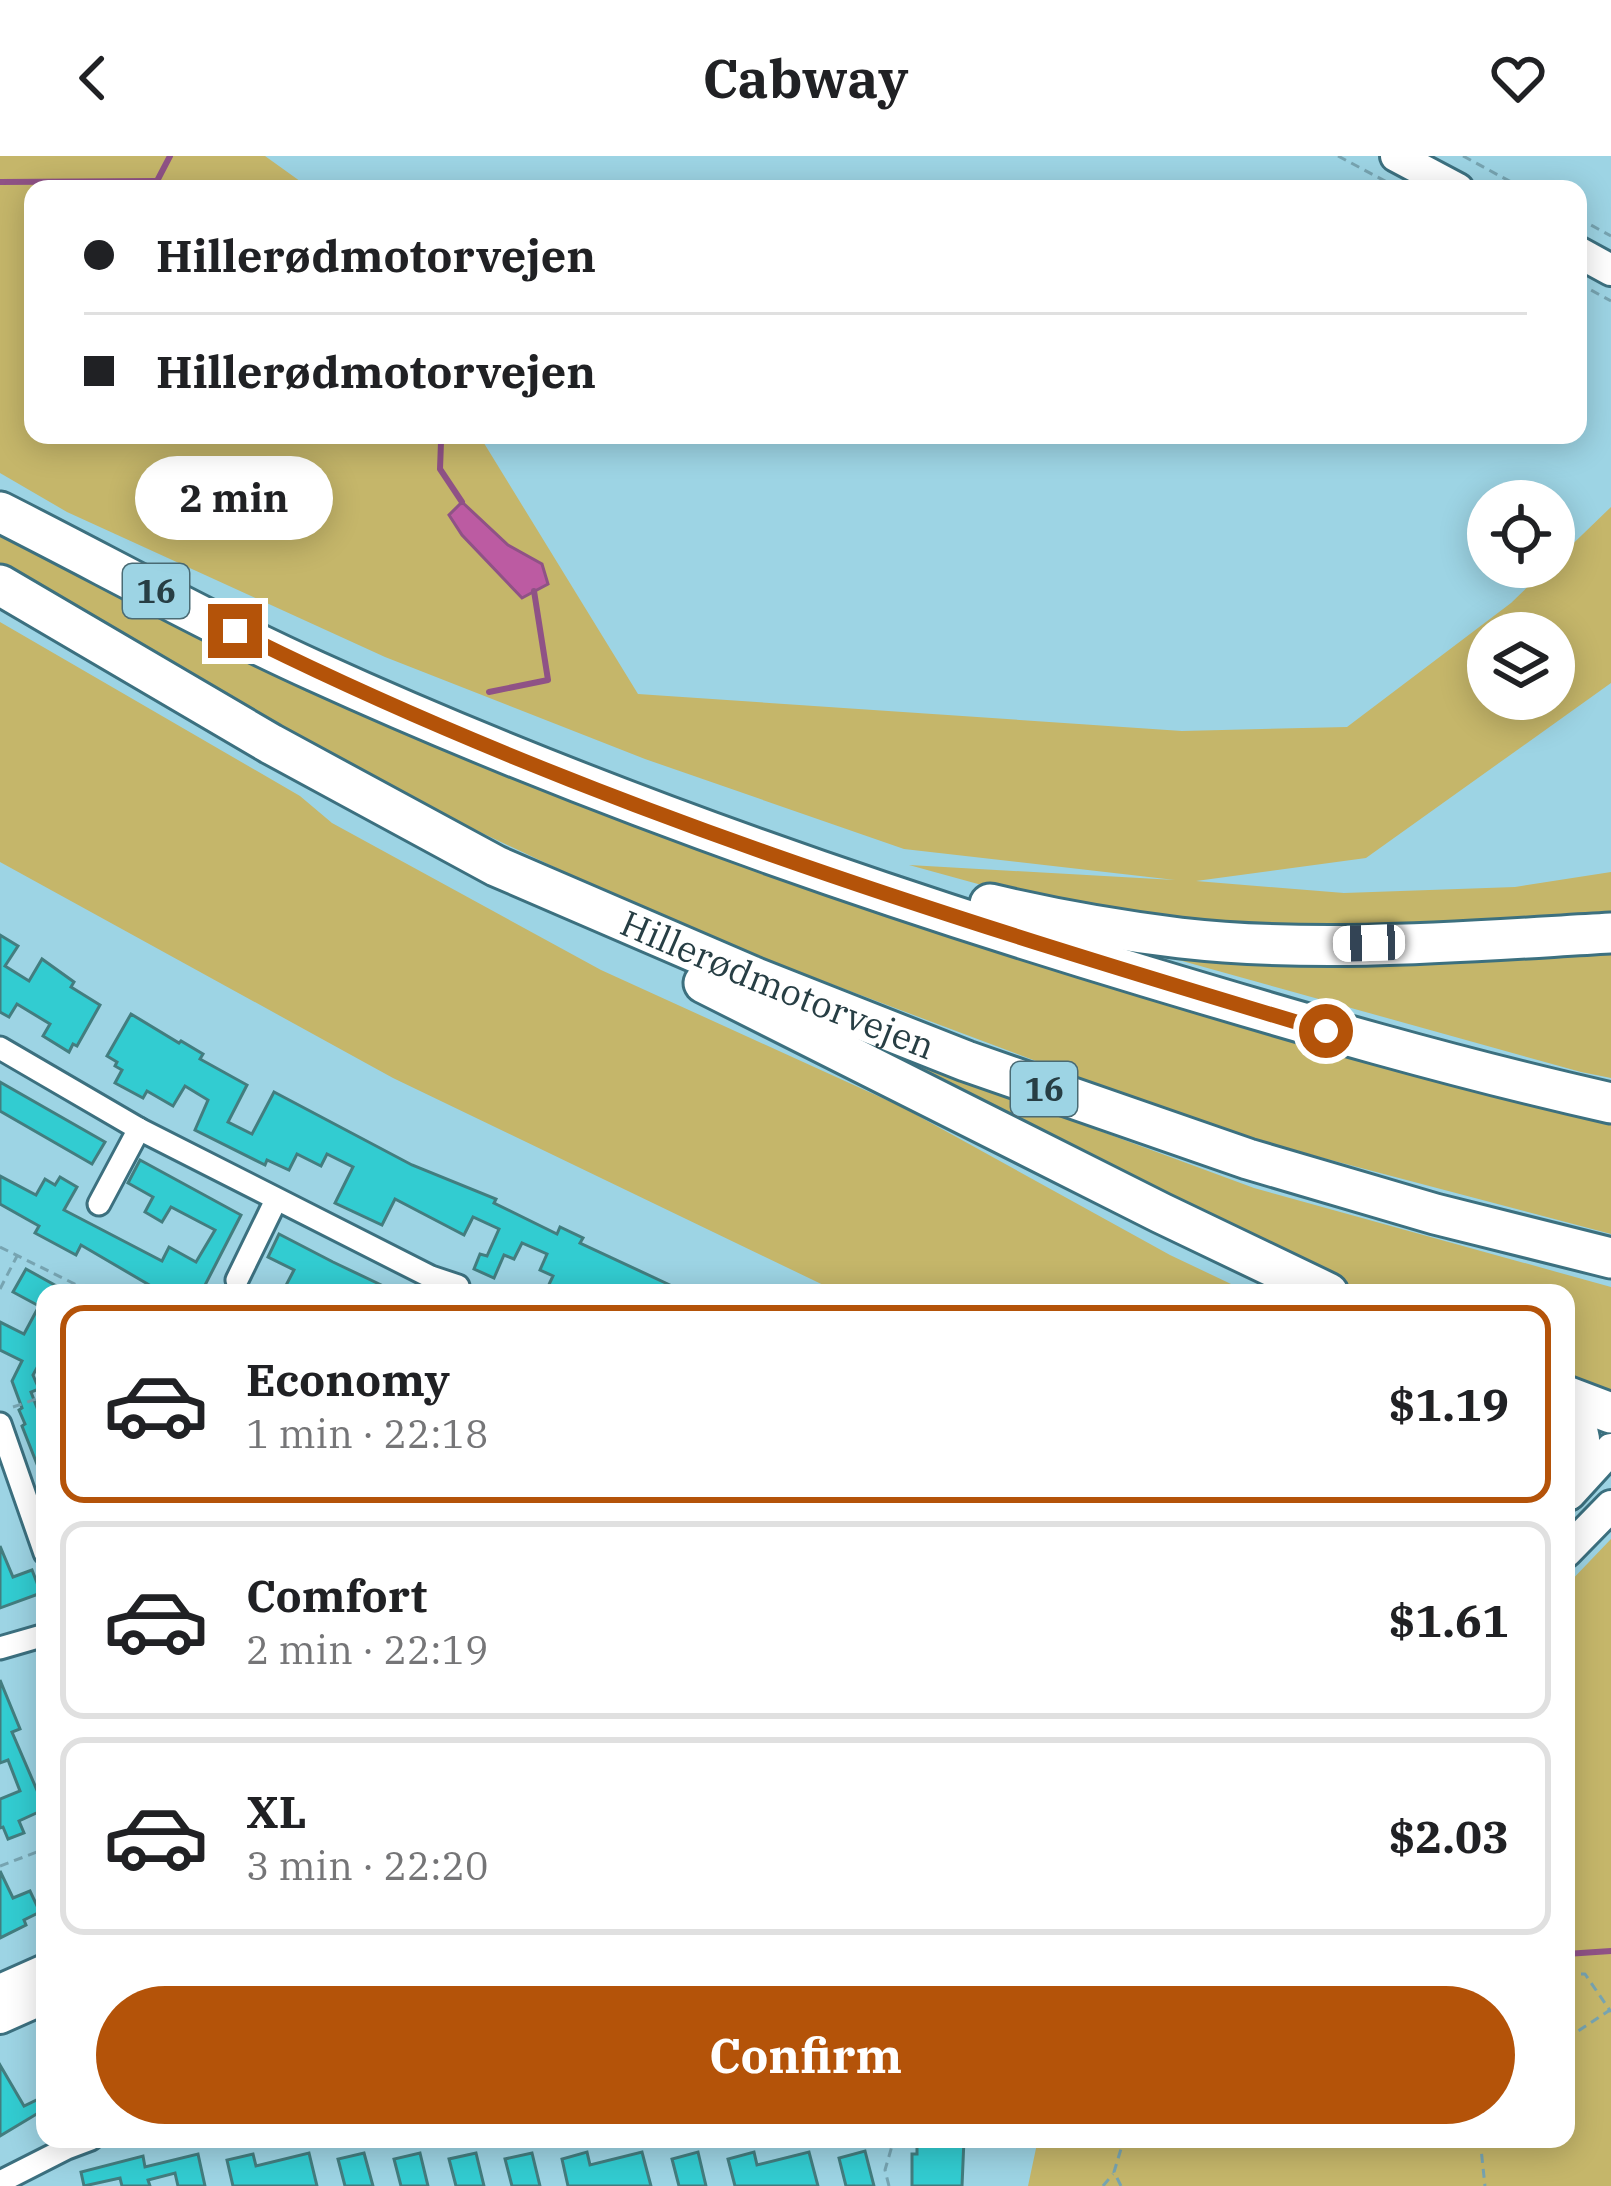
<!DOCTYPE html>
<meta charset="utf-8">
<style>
:root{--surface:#fff;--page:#f6f6f6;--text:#202124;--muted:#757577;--line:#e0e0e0;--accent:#b45309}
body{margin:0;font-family:"IBM Plex Serif",serif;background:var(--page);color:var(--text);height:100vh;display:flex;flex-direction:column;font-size:45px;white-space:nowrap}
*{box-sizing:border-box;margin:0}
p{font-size:39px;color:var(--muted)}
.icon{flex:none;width:66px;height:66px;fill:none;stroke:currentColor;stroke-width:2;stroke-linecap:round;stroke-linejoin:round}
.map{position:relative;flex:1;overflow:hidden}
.panel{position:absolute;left:36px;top:1128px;width:1539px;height:864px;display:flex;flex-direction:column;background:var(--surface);border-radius:24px;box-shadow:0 6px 30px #0003}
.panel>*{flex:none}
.hud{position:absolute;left:24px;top:24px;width:1563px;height:264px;border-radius:24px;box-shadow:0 6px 30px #0003;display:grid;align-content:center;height:264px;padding:0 60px;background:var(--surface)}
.fabs{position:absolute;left:1467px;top:324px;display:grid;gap:24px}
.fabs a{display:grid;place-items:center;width:108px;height:108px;border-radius:50%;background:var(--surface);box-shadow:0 6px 30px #0003;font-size:60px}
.end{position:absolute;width:54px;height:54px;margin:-27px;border:15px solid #b45309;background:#fff;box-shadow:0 0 0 6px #fff}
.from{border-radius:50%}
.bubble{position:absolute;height:84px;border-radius:42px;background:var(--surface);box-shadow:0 6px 30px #0003;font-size:39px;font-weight:800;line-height:84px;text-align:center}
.car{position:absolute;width:36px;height:72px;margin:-36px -18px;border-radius:15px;box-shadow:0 0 9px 3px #0007;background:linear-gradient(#fff 24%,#345 0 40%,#fff 0 76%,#345 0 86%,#fff 0)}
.hud b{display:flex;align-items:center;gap:42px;height:114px;font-size:45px}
.hud b+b{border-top:3px solid var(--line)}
.hud i{width:30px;height:30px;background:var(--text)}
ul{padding:21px 0 0;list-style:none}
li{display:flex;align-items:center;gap:36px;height:198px;margin:0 24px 18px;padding:0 36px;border:6px solid var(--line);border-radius:24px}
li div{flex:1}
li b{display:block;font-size:45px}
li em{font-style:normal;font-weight:800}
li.current{border-color:var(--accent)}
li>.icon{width:108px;height:108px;stroke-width:1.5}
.primary-button{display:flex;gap:24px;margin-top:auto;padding:24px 60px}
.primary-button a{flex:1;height:138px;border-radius:72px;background:var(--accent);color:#fff;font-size:48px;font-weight:800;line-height:138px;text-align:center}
header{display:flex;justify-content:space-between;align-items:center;height:156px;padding:0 60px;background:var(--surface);font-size:54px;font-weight:800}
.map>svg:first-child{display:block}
</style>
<header><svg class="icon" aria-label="back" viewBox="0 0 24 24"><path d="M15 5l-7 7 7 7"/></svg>Cabway<svg class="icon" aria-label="heart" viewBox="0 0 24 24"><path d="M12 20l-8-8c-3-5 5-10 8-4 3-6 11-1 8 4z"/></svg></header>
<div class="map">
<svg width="1611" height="2030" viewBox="0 0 1611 2030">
<rect width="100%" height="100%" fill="#9dd4e4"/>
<g fill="#c5b66a" fill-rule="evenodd">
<path d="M0 0H265L311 33H33V279H479L638 538 1182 575 1347 571 1511 447 1548 411H1554V406L1611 351V527L1366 702 1196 725 1344 737 1515 731 1611 716V761L1312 773 1065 752 909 709 1175 724 904 693 645 603 385 501 67 356 0 317ZM1488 477H1554V543H1488Z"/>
<polygon points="0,372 382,561 1611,966 1611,1078 1224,976 688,774 308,595 0,420"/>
<polygon points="0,466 300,640 332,667 601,814 902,951 1170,1099 1250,1137 840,1137 393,922 0,706"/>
<polygon points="1114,786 1611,787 1611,922 1581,916"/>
<polygon points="851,883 1254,1032 1611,1131 1611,1244 1566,1229 1566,1137 1337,1137"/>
<polygon points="1611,1383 1611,2030 1028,2030 1038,1983 1566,1983 1566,1430"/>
</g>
<polygon fill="#bc5ba2" stroke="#8f5286" stroke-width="3" points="462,346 508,389 542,408 548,428 522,442 462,379 449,359"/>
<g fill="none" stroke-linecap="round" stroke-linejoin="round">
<g stroke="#8f5286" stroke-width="6">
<polyline points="157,25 170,0"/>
<polyline points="0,26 157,25 161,33"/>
<polyline points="438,279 441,286 440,313 462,346"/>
<polyline points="489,536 548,524 534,435"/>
<polyline points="1566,1798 1611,1795"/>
</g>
</g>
<g fill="#32ccd1" stroke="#437d7f" stroke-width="3">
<polygon points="0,779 18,790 5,810 29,825 42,803 74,826 71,831 100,849 77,890 73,888 69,896 43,880 50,868 17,848 9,861 0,856"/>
<polygon points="131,858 179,887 181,885 203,898 200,903 247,929 228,966 252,978 274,936 412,1009 496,1043 494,1047 557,1078 560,1071 583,1082 580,1087 687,1137 545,1137 553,1120 540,1114 547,1098 522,1087 514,1103 504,1099 494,1122 474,1113 480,1098 487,1100 499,1073 473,1061 464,1079 395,1043 382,1069 335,1047 353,1011 327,998 321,1010 297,998 289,1014 267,1004 265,1009 195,974 208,944 185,930 173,950 147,935 143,942 115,927 122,914 115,910 117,906 107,900"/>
<polygon points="0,926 105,986 92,1008 0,955"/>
<polygon points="140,1004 241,1059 201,1137 163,1137 81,1089 76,1099 35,1077 39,1070 0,1048 0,1020 36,1039 45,1023 55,1029 60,1021 77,1031 64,1054 162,1105 169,1091 196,1106 215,1074 171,1051 162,1066 145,1056 153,1041 128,1027"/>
<polygon points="279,1078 333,1106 398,1137 282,1137 294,1114 268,1101"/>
<polygon points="26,1113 69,1137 45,1137 45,1197 33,1219 39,1233 31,1236 41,1262 45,1261 44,1326 22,1270 25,1268 19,1254 22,1252 12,1225 22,1205 0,1194 0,1166 24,1178 39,1150 13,1136"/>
<polygon points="0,1390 13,1421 32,1414 41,1437 0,1452"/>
<polygon points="0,1524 20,1573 12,1576 45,1653 19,1665 24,1677 8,1683 3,1671 0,1672 0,1643 20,1635 8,1604 0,1607"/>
<polygon points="0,1715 13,1742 30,1735 40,1756 24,1764 26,1769 0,1782"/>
<polygon points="0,1909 24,1950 45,1940 45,1953 0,1980"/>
<polygon points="917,1983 964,1983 962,2030 912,2030 912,1998 917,1998"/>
<polygon points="865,1995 874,2030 846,2030 839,2002"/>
<polygon points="587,1996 590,2009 642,1996 651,2030 568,2030 562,2003"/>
<polygon points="698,1996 706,2030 679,2030 672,2003"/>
<polygon points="754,1996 757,2009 809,1996 818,2030 735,2030 728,2003"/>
<polygon points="309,1997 317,2030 233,2030 227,2004 253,1998 256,2010"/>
<polygon points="364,1997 373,2030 345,2030 338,2003"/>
<polygon points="420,1997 428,2030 401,2030 394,2003"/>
<polygon points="476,1997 484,2030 456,2030 449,2003"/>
<polygon points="532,1997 540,2030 512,2030 505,2003"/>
<polygon points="198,1998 205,2030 178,2030 175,2017 148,2024 150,2030 122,2030 120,2022 84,2030 81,2016 143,2000 145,2011"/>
</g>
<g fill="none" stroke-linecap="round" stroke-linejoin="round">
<defs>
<g id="street">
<polyline points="0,892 139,973 431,1121 458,1130"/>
<polyline points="99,1048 139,973"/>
<polyline points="237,1124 276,1044"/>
<polyline points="0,1268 45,1397"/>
<polyline points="0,1492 45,1479"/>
<polyline points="0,2026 67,1992 91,1983"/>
</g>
<g id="secondary">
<polyline points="1396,0 1458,33"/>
<polyline points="1578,96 1611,114"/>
<polyline points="1570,1338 1611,1293"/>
<polyline points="1566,1396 1611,1350"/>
<polyline points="0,1834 45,1814"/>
<polyline points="0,1862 45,1842"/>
</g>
<g id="highway">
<path d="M0 356C105 409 209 467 315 515 585 638 865 736 1148 821 1301 867 1455 912 1611 947"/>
<path id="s1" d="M0 429 271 588 496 710 751 820 966 905 1248 1003 1435 1058 1611 1102"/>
<path d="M990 748C1053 763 1115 774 1180 782 1321 798 1470 785 1611 777"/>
<polyline points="704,827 1161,1057 1328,1137"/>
<polyline points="1566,1240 1611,1257"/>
<path d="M1566 1257C1590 1283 1578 1305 1566 1335"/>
</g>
</defs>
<use href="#street" stroke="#3c707f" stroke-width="27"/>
<use href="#secondary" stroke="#3c707f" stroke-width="36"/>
<use href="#highway" stroke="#3c707f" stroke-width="45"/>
<g stroke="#77a4b1" stroke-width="3" stroke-dasharray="9 6" stroke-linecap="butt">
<polyline points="1338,0 1400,33"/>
<polyline points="1463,0 1524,33"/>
<polyline points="1578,62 1611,80"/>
<polyline points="1578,127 1611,145"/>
<polyline points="0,1091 93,1137"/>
<polyline points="0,1133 17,1100"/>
<polyline points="13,1251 45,1240"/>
<polyline points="0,1710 45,1693"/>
<polyline points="1566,1818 1585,1818 1611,1856"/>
<polyline points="1566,1883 1610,1854"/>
<polyline points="1480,1983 1485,2030"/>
<polyline points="889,2030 885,2014 894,1983"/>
<polyline points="1103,2030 1113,2018"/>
<polyline points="1121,2030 1114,2016 1124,1983"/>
</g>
<use href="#street" stroke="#fff" stroke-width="21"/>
<use href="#secondary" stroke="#fff" stroke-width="30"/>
<use href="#highway" stroke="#fff" stroke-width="39"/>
</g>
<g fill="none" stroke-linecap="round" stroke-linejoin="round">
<path stroke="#b45309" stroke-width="15" d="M235 475C582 649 955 764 1326 875"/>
</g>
<g text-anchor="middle" stroke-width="9" stroke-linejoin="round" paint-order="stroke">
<g fill="#9dd4e4" stroke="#4a6b74" stroke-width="3">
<rect x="123" y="408" width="66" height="54" rx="9"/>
<rect x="1011" y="906" width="66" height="54" rx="9"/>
</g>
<g font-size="33" font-weight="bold" fill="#273e44">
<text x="156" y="447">16</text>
<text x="1044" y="945">16</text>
</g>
<g font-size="36" fill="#273e44" stroke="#9dd4e4">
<text dy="13" stroke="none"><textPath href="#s1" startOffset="876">Hillerødmotorvejen</textPath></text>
</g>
</g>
</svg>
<div class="fabs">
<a><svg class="icon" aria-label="locate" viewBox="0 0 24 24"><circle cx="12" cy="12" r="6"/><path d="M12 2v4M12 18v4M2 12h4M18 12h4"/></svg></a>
<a><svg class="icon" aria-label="layers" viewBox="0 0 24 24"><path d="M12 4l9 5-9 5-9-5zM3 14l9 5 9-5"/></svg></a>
</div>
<i class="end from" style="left:1326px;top:875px"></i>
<i class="end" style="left:235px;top:475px"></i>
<div class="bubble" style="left:135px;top:300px;width:198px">2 min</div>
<i class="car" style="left:1369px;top:787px;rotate:268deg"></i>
<div class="hud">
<b><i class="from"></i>Hillerødmotorvejen</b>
<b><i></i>Hillerødmotorvejen</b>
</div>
<section class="panel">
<ul>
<li class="current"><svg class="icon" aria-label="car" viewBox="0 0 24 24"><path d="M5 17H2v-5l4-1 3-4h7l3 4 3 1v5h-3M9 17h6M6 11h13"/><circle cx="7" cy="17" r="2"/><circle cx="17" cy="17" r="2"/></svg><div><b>Economy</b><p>1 min · 22:18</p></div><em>$1.19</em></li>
<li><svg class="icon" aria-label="car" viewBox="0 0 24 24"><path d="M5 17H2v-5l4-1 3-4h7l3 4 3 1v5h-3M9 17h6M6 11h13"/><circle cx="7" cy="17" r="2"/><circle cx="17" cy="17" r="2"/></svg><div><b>Comfort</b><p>2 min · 22:19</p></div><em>$1.61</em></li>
<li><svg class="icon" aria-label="car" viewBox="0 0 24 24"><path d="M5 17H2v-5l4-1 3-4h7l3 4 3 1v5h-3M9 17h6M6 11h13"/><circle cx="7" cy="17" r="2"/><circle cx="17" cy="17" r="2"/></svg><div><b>XL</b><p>3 min · 22:20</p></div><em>$2.03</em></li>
</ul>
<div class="primary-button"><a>Confirm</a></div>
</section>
</div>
